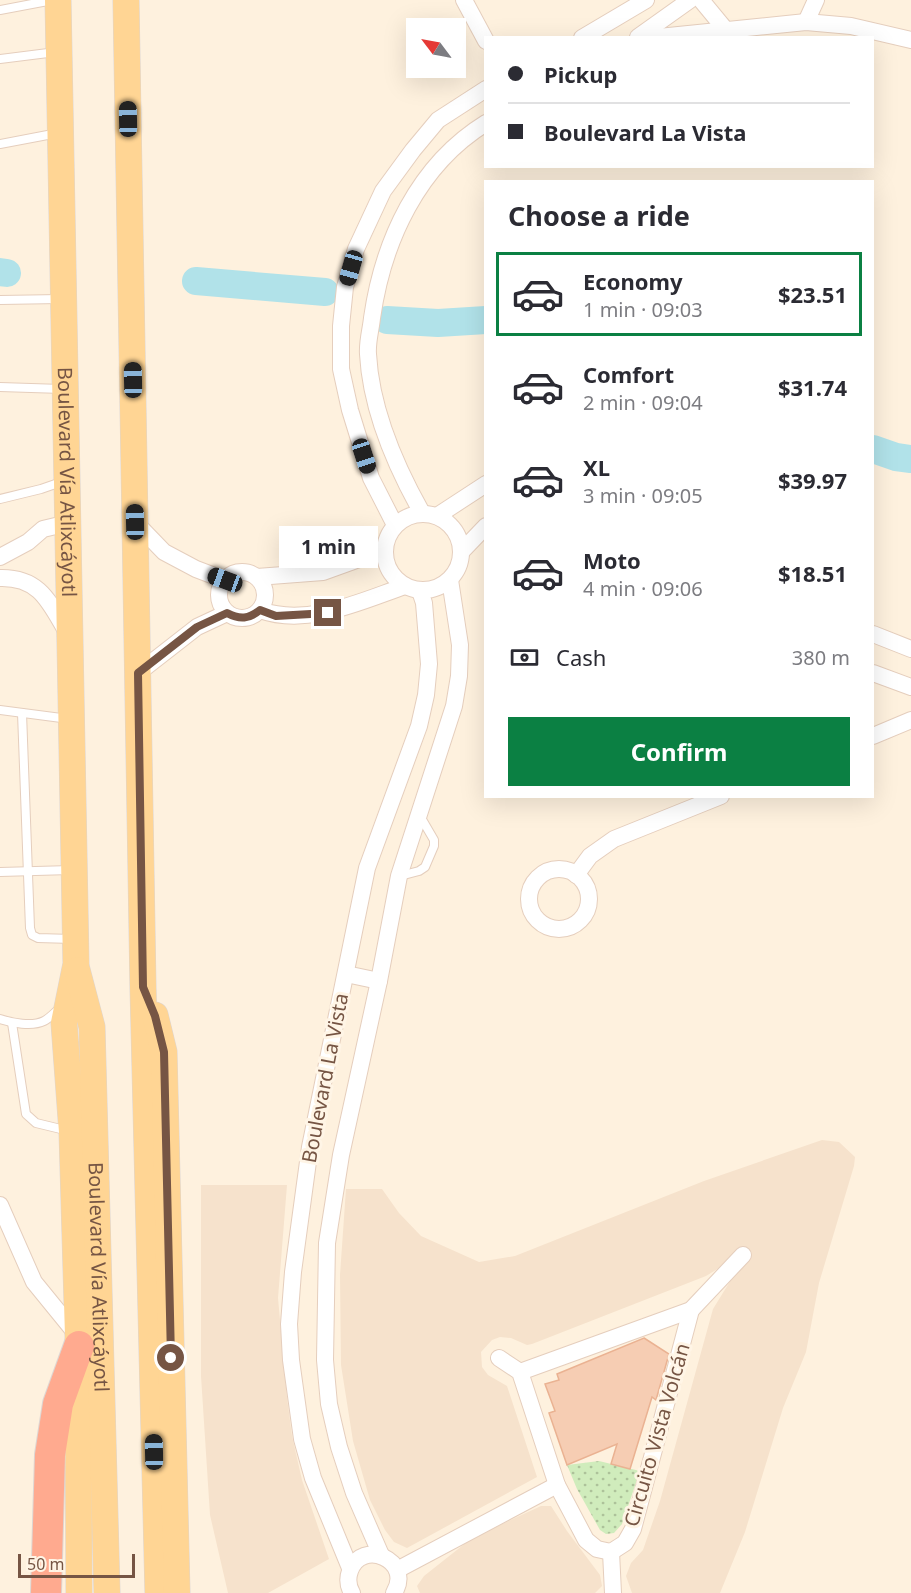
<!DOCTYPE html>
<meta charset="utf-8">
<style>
:root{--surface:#fff;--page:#f2f2f3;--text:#2b2b33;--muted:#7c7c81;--line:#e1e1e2;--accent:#0b8043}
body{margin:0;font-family:"Noto Sans",sans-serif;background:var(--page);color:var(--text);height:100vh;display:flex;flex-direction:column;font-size:22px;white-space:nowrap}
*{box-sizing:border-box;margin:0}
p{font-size:20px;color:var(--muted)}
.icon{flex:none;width:33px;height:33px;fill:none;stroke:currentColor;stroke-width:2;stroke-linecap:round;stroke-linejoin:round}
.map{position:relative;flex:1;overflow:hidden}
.details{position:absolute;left:484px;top:180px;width:390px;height:618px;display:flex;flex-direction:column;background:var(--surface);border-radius:0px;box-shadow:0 6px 24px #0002}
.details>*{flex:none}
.guide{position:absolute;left:484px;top:36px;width:390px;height:132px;border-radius:0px;box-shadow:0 6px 24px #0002;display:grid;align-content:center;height:132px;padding:0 24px;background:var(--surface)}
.needle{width:39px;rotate:302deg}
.controls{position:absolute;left:406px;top:18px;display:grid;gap:12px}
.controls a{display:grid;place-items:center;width:60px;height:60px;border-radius:0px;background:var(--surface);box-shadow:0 6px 24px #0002;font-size:30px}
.scale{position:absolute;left:18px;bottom:15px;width:117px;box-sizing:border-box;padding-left:6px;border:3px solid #765544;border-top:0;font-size:16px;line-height:21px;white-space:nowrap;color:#765544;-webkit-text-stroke:4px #fff5e6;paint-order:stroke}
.end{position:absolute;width:27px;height:27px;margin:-14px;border:8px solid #765544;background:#fff;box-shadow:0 0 0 3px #fff}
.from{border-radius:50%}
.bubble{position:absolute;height:42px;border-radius:0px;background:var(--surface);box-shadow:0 6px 24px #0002;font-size:20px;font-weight:700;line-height:42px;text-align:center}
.car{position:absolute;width:18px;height:36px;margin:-18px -9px;border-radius:8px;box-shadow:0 0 4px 2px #0007;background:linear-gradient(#222 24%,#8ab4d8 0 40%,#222 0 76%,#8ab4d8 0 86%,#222 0)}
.guide b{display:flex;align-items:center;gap:21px;height:57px;font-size:22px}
.guide b+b{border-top:2px solid var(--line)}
.guide i{width:15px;height:15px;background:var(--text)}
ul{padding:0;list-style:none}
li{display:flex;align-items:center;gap:18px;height:84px;margin:0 12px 9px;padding:0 12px;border:3px solid transparent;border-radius:0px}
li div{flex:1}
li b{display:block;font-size:22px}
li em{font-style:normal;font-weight:700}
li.on{border-color:var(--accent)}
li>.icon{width:54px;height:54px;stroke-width:1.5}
h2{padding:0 24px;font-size:27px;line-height:72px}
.pay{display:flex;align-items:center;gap:15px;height:66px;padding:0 24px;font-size:22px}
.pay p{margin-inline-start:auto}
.primary-button{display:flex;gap:12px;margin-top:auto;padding:12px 24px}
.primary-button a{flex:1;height:69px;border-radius:0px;background:var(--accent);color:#fff;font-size:24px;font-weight:700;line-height:69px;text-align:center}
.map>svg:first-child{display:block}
</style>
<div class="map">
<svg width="911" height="1593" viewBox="0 0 911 1593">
<defs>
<pattern id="park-dots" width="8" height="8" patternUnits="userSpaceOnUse" patternTransform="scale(1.5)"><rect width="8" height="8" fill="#d0ecbc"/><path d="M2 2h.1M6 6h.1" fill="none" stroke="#adc29a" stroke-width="1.8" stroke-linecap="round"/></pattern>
</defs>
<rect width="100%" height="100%" fill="#fef1de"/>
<g fill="#f6e2cc">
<polygon points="822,1140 839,1142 855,1157 854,1166 819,1283 806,1352 783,1408 745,1532 720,1593 632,1593 626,1576 631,1563 643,1550 660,1501 713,1309 750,1249 706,1276 532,1344 527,1345 511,1338 500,1337 492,1340 481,1352 482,1367 488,1375 507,1386 537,1477 407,1548 394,1542 385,1530 370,1500 353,1441 341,1365 340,1275 346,1189 382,1189 399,1213 421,1236 479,1262 515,1256 704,1181"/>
<polygon points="201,1185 287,1185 278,1298 287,1398 292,1436 302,1480 329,1559 268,1593 228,1593 210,1515 201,1376"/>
<polygon points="541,1506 551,1506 567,1531 600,1575 602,1586 595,1593 420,1593 417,1586 424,1576 472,1538"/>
</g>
<polygon fill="url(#park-dots)" points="599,1461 640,1471 622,1524 614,1533 606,1534 600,1530 577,1489 567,1465"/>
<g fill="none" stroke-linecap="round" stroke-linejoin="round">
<g stroke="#b1e2e9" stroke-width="28">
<polyline points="0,272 7,273"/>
<polyline points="196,281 325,292"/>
<polyline points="387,320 438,323 486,320"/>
<polyline points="873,449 896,457 911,459"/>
</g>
</g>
<polygon fill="#f6cdb3" stroke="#eab292" stroke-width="1.5" points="644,1338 669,1354 656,1400 652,1397 630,1469 611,1464 617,1444 567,1465 549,1413 555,1411 545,1384 559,1380 557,1374"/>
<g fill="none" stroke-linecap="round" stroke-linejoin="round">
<defs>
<g id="lane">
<polyline points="0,10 53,0"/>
<polyline points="0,59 56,52"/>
<polyline points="0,144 58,133"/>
<polyline points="0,300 60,299"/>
<polyline points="0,387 62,389"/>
<polyline points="0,499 41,489 64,481"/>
<polyline points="0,710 69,719"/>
<polyline points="22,713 30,928 32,935 38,938 72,939"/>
<polyline points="0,872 71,870"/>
<polyline points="400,876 419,871 425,867 434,846 434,840 420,816"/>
<path d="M0 1019C12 1023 32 1027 44 1021 50 1018 55 1012 60 1008"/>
<polyline points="12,1023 26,1114 36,1123 69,1131"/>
</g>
<g id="street">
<polyline points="464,0 486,41"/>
<polyline points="701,0 725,29"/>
<polyline points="806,22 816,0"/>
<polyline points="638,37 690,0"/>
<polyline points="582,38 646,0"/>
<polyline points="649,38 806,22 851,26 911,40"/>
<path d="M422 513C395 465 371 410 368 354 367 342 371 329 372 318 383 241 418 165 486 123"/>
<circle cx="423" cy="552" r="38"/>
<polyline points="437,516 486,484"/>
<polyline points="135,522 164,552 196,569 225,580"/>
<polyline points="395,525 371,478 350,410 341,369 341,326 345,287 356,249 383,191 413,150 438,120 486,89"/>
<polyline points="462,551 486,526"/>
<polyline points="0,557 28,542 43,529 68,523"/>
<circle cx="242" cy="595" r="23"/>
<polyline points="257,577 323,572 384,550"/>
<path d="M0 578C41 577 50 604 68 634"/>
<path d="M260 610C307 627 359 602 405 586"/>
<polyline points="873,634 911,649"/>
<polyline points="138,673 197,627 227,613"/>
<polyline points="873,673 911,687"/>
<polyline points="873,736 911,720"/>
<circle cx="559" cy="899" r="30"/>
<polyline points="576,875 590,856 614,839 721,796"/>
<polyline points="346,974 379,981"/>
<polyline points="0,1205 34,1282 78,1336"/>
<polyline points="499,1358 520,1372 557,1485 586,1540 597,1549 611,1552 625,1543 633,1529 691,1310"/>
<polyline points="520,1372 691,1310 743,1255"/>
<polyline points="611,1552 613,1593"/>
<polyline points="381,1555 354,1493 339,1447 329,1404 325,1360 327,1243 341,1155 379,981 399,876 454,706 459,676 460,645 450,580"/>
<polyline points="350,1568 313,1478 302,1439 291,1360 289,1324 293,1272 310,1147 367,868 419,726 426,695 429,664 424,603 420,591"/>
<polyline points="397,1570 557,1485"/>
<path d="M352 1593C348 1586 347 1579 350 1571 361 1538 414 1560 394 1593"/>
</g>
<g id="primary">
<path id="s1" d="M58 0 76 964 64 1023 72 1132 78 1336 79 1593"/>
<polyline points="126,0 143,987 158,1593"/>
<path id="s2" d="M77 970 92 1027 107 1593"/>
<polyline points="155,1015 164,1052 177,1593"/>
</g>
<polyline id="highway" points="46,1593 50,1455 58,1404 79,1346"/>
</defs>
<use href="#lane" stroke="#e5cebd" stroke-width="10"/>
<use href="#street" stroke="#e5cebd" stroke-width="18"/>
<use href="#primary" stroke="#ded6d2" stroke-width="27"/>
<use href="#highway" stroke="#ded6d2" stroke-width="32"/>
<use href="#lane" stroke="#fff" stroke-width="8"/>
<use href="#street" stroke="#fff" stroke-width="16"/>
<use href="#primary" stroke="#ffd594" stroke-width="26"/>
<use href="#highway" stroke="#ffaa8f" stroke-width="30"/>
</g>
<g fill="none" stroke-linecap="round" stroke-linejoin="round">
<path stroke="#765544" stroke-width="8" d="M171 1358 164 1052 155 1016 143 987 138 673 197 627 227 613C240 620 249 619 260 610L276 616 328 613"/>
</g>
<g text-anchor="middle" stroke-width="6" stroke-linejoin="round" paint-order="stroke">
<g font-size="20" fill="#765544" stroke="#fff5e6">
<text dy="7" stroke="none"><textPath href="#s1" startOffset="482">Boulevard Vía Atlixcáyotl</textPath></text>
<text transform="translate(325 1078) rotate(-79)" y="7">Boulevard La Vista</text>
<text dy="7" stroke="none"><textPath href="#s2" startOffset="309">Boulevard Vía Atlixcáyotl</textPath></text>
<text transform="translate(657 1435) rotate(-74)" y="7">Circuito Vista Volcán</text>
</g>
</g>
</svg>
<div class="controls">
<a><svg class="needle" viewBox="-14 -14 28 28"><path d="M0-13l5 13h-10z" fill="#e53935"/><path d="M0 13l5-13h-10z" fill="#7c7c81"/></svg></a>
</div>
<div class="scale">50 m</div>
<i class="end from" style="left:171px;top:1358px"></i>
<i class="end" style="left:328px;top:613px"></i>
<div class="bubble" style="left:279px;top:526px;width:99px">1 min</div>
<i class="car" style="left:128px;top:119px;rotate:359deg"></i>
<i class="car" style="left:351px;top:268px;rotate:196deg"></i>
<i class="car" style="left:133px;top:380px;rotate:359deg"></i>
<i class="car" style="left:364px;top:456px;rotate:162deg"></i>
<i class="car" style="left:135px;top:522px;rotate:359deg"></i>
<i class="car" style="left:225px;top:580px;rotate:290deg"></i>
<i class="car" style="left:154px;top:1452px;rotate:359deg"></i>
<div class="guide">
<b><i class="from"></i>Pickup</b>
<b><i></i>Boulevard La Vista</b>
</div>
<section class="details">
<h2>Choose a ride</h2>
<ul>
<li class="on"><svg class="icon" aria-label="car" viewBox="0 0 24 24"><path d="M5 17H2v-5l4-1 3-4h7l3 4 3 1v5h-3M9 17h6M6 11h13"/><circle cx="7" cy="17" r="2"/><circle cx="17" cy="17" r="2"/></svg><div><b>Economy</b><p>1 min · 09:03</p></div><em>$23.51</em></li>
<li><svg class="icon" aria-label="car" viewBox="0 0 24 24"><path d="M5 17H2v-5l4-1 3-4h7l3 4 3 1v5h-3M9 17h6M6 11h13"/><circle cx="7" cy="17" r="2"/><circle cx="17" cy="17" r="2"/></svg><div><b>Comfort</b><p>2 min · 09:04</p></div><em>$31.74</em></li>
<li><svg class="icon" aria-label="car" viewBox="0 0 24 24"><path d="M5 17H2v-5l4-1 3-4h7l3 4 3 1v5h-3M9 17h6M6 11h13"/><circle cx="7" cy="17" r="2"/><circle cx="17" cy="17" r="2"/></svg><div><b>XL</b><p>3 min · 09:05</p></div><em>$39.97</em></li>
<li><svg class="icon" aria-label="car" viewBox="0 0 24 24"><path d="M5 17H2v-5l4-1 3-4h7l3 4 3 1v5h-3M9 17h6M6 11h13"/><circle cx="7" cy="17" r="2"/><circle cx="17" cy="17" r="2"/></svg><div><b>Moto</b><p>4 min · 09:06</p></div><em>$18.51</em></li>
</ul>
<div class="pay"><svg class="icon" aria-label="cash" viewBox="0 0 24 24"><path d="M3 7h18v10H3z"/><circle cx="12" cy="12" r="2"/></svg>Cash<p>380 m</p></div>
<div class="primary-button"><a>Confirm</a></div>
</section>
</div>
